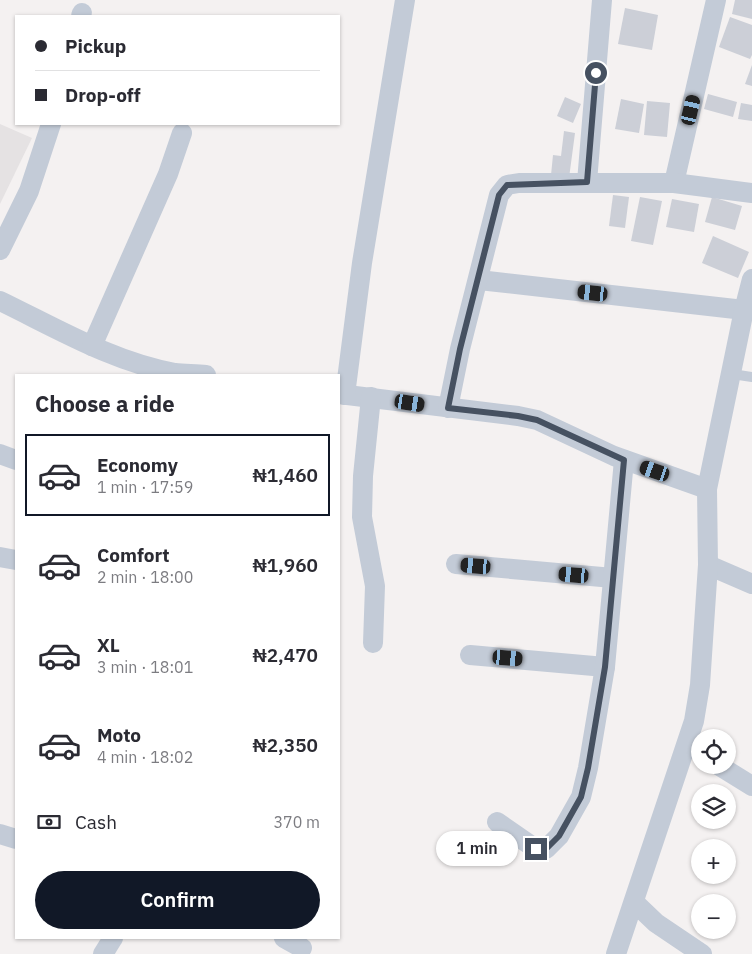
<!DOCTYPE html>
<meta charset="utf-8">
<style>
:root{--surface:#fff;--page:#f7f7f7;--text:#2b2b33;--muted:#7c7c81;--line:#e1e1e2;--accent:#111827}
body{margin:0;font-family:"IBM Plex Sans",sans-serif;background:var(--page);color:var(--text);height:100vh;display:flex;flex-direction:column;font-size:19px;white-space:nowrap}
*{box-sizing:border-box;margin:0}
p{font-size:16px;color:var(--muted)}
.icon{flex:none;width:28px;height:28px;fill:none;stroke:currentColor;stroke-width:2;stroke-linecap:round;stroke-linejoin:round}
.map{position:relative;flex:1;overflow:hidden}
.side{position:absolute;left:15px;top:374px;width:325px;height:565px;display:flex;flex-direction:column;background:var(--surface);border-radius:0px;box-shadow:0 1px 4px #0004}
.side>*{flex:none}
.hud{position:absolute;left:15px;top:15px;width:325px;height:110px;border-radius:0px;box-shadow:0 1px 4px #0004;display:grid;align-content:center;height:110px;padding:0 20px;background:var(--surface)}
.buttons{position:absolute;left:691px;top:729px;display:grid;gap:10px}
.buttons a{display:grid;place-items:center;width:45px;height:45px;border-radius:50%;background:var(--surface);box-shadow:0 1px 4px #0004;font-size:25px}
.end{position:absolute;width:22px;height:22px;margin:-11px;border:6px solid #465161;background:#fff;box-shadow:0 0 0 2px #fff}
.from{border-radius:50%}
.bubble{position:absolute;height:35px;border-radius:18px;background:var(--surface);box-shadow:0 1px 4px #0004;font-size:16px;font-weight:600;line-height:35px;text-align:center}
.car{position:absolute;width:15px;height:30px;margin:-15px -8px;border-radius:6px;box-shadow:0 0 4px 1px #0007;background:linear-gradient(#222 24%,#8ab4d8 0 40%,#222 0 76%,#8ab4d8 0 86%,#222 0)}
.hud b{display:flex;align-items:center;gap:18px;height:48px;font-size:19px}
.hud b+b{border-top:1px solid var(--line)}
.hud i{width:12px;height:12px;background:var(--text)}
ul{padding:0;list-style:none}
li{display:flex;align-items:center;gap:15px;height:82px;margin:0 10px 8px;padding:0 10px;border:2px solid transparent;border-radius:0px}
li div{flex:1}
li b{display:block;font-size:19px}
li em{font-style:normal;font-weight:600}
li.active{border-color:var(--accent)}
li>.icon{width:45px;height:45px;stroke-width:1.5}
h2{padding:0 20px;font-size:22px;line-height:60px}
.pay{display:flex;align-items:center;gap:12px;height:55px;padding:0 20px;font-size:19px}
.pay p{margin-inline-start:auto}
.action{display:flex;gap:10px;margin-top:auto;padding:10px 20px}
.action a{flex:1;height:58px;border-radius:30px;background:var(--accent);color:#fff;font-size:20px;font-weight:600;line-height:58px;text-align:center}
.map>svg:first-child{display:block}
</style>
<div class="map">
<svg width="752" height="954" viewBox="0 0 752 954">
<rect width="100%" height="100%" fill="#f4f1f1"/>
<polygon fill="#e5e2e3" points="0,124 32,138 0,204"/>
<g fill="#cccfd7">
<polygon points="735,0 752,0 752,19 732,14"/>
<polygon points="625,8 658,15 652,50 618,44"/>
<polygon points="730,17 752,25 752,55 750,59 719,47"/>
<polygon points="752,65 752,86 745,84"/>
<polygon points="708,94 737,102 733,117 704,109"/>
<polygon points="565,97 581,104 573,123 557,116"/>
<polygon points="621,99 644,104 639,133 615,129"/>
<polygon points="647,101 670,103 667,137 644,135"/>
<polygon points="741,103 752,105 752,121 738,119"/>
<polygon points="564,131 575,133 569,178 551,175 553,155 561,156"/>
<polygon points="613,195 629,197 625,228 609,226"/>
<polygon points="640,197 662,201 653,245 631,241"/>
<polygon points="712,197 742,206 735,230 705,222"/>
<polygon points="672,199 699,204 694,232 666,227"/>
<polygon points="713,236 749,252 738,278 702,263"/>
</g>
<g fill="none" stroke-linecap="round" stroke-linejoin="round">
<polyline stroke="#c3cbd7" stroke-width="10" points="732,374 752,377"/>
<g stroke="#c3cbd7" stroke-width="20">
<polyline points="81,16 82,13"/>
<polyline points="587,182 602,0"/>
<polyline points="674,183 716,0"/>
<polyline points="0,250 29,191 51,124"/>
<polyline points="479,280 744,310"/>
<path d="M0 301C56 328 113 362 175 373 185 374 196 374 206 375"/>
<polyline points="92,346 168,174 182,133"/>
<polyline points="339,394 518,416 537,420 614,456 707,489"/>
<polyline points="345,395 362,263 405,0"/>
<polyline points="371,397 363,476 362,517 375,586 373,643"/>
<polyline points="448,408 460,349 499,195 507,185 519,183 674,183 752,193"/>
<polyline points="0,454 16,460"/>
<polyline points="0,557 16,560"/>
<polyline points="456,564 613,578"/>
<polyline points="708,565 752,584"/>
<polyline points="470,655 605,667"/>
<polyline points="718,765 752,786"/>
<polyline points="497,822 536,849 546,849 559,836 581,797 588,768 605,667 624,460"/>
<polyline points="0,834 16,839"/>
<polyline points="634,902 656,923 702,954"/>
<polyline points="284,938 302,948"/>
<polyline points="103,954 113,938"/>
<polyline points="616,954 694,721 700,685 708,565 707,489 744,310 752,279"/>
</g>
</g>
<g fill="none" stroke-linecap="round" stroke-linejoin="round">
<polyline stroke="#465161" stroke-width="6" points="536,849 546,849 559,836 581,797 588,768 605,667 624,460 537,420 518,416 448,408 460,349 499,195 507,185 587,182 596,73"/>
</g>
</svg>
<div class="buttons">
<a><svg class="icon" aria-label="locate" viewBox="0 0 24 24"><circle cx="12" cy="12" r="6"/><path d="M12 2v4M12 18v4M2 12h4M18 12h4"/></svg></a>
<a><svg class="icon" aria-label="layers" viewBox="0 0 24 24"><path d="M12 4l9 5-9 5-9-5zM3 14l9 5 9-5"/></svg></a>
<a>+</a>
<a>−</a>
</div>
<i class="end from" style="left:596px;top:73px"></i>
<i class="end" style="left:536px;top:849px"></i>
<div class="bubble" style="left:436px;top:831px;width:82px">1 min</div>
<i class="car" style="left:691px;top:110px;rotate:13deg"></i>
<i class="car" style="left:593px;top:293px;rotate:276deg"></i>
<i class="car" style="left:410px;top:403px;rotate:99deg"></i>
<i class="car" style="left:655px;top:471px;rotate:289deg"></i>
<i class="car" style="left:476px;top:566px;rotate:275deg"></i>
<i class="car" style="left:574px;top:575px;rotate:275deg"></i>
<i class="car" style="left:508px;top:658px;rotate:95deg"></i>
<div class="hud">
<b><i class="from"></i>Pickup</b>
<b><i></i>Drop-off</b>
</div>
<section class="side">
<h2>Choose a ride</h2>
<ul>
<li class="active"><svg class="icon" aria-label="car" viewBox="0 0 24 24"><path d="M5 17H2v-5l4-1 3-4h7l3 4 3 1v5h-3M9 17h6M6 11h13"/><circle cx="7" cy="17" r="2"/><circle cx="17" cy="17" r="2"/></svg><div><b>Economy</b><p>1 min · 17:59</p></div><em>₦1,460</em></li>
<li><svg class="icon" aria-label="car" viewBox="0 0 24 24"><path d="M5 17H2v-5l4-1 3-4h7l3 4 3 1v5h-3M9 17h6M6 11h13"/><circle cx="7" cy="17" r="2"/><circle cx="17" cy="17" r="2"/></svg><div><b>Comfort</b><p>2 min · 18:00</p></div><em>₦1,960</em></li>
<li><svg class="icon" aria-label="car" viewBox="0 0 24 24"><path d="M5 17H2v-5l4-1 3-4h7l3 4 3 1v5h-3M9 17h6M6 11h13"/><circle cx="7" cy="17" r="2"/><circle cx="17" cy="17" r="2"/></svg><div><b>XL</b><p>3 min · 18:01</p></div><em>₦2,470</em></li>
<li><svg class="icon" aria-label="car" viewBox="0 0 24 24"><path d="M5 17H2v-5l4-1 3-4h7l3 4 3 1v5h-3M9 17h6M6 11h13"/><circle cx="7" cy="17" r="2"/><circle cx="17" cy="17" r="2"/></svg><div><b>Moto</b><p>4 min · 18:02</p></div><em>₦2,350</em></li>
</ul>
<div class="pay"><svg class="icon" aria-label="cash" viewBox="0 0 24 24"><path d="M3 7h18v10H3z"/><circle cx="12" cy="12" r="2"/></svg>Cash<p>370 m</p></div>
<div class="action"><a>Confirm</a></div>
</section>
</div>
